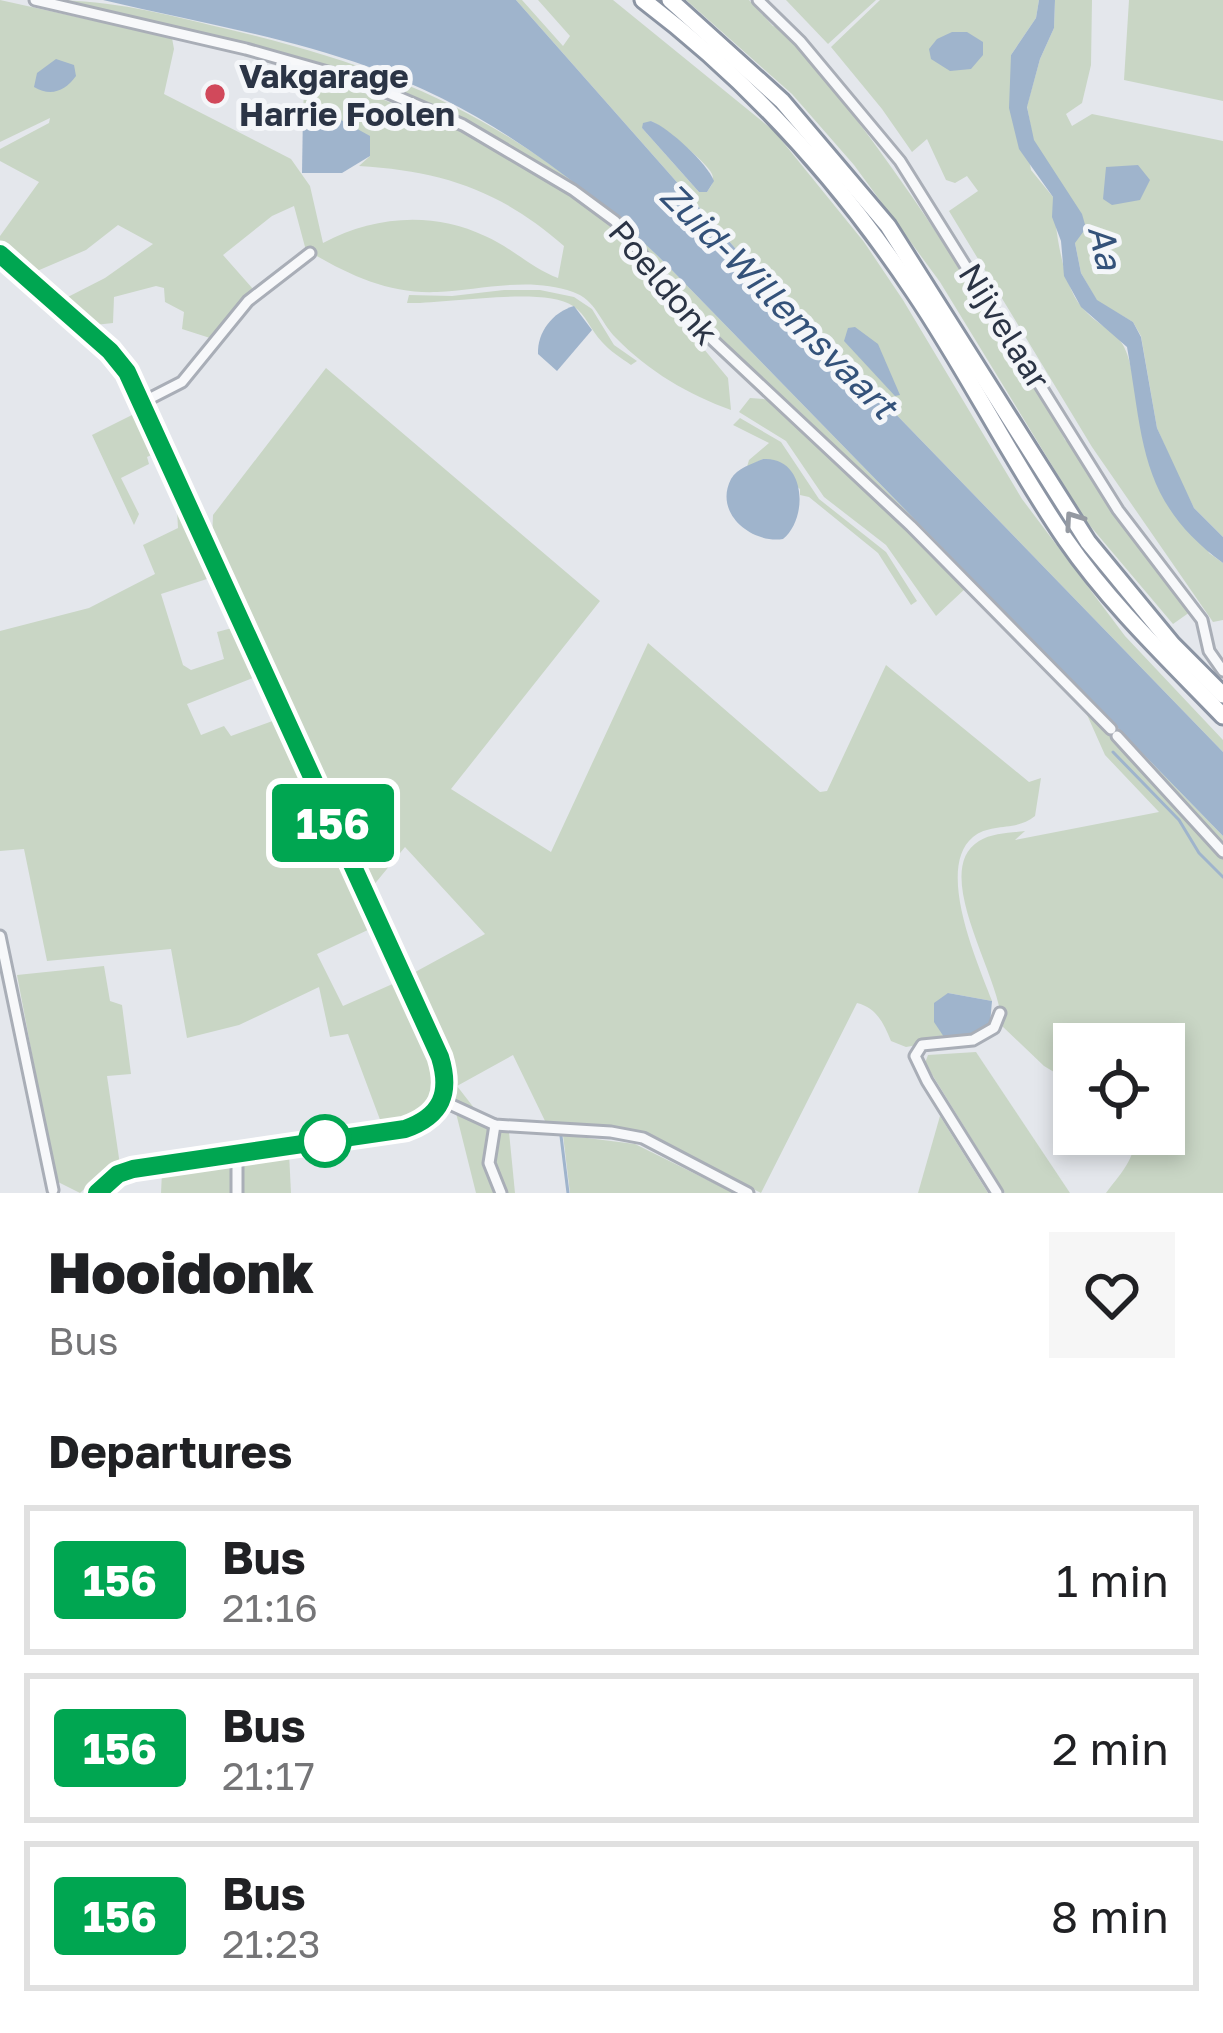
<!DOCTYPE html>
<style>
:root{--surface:#fff;--page:#f6f6f6;--text:#202124;--muted:#757577;--line:#e0e0e0}
body{margin:0;font-family:"Golos Text",sans-serif;background:var(--page);color:var(--text);height:100vh;display:flex;flex-direction:column;font-size:45px;white-space:nowrap}
*{box-sizing:border-box;margin:0}
p{font-size:39px;color:var(--muted)}
.icon{flex:none;width:66px;height:66px;fill:none;stroke:currentColor;stroke-width:2;stroke-linecap:round;stroke-linejoin:round}
.map{position:relative;height:1193px;overflow:hidden}
.panel{display:flex;flex-direction:column;background:var(--surface);flex:1}
.panel>*{flex:none}
.badge{padding:0 24px;border-radius:9px;font-size:42px;line-height:78px}
.fabs{position:absolute;left:1053px;top:1023px;display:grid;gap:24px}
.fabs a{display:grid;place-items:center;width:132px;height:132px;border-radius:0px;background:var(--surface);box-shadow:0 6px 18px #0003;font-size:60px}
.map>.badge{position:absolute;translate:-50% -50%;box-shadow:0 0 0 6px #fff}
h2{padding:0 48px;font-size:45px;line-height:108px}
.round{display:grid;place-items:center;flex:none;width:126px;height:126px;border-radius:0px;background:var(--page)}
.overview{display:flex;align-items:center;justify-content:space-between;height:204px;padding:0 48px}
h1{font-size:57px;font-weight:800;line-height:90px}
ul{padding:0;list-style:none}
li{display:flex;align-items:center;gap:36px;height:150px;margin:0 24px 18px;padding:0 24px;border:6px solid var(--line);border-radius:0px}
li div{flex:1}
li b{display:block;font-size:45px}
li em{font-style:normal}
li .badge{min-width:132px;font-weight:700;text-align:center}
.map>svg:first-child{display:block}
.green{fill:#c9d6c5;fill-rule:evenodd}
.water{fill:#9fb4cc}
.lines{fill:none;stroke-linecap:round;stroke-linejoin:round}
.stream{stroke:#9fb4cc;stroke-width:3}
.minor-casing{stroke:#a9aeb7;stroke-width:15}
.tertiary-casing{stroke:#a9aeb7;stroke-width:16}
.trunk-casing{stroke:#8b94a3;stroke-width:21}
.minor{stroke:#f7f8fa;stroke-width:9}
.tertiary{stroke:#f7f8fa;stroke-width:10}
.trunk{stroke:#fff;stroke-width:15}
.oneway{stroke:#959aa2}
.line-casing{stroke:#fff;stroke-width:27}
.line{stroke:#00a651;stroke-width:18}
.poi-dot{fill:#d1495b;stroke:#f4f6f9;stroke-width:4.5}
.stop-dot{fill:#fff;stroke:#00a651;stroke-width:6}
.labels{text-anchor:middle;dominant-baseline:central;stroke-width:10;stroke-linejoin:round;paint-order:stroke}
.poi-label{font-size:33px;font-weight:bold;fill:#2b3445;stroke:#f4f6f9;text-anchor:start}
.street-label{font-size:33px;fill:#2b3445;stroke:#f4f6f9}
.water-label{font-size:36px;font-style:italic;fill:#34527a;stroke:#f4f6f9}
</style>
<div class="map">
<svg width="1223" height="1193" viewBox="0 0 1223 1193">
<rect width="100%" height="100%" fill="#e4e7ec"/>
<g class="green">
<path d="M0,0l172,38 2,11 -10,45 127,65 19,27 13,57c50,-27 110,-32 162,-7 26,11 46,32 73,42l6,-32c-64,-56 -122,-75 -205,-80l11,-10 -29,-36 -38,-8 2,-40 124,44 46,22 85,48 50,34 32,43 17,32 69,83 3,32c-42,-15 -83,-39 -115,-72 -16,-16 -20,-38 -43,-46 -44,-16 -92,-2 -136,0 -45,2 -84,-15 -122,-37l-7,3 -14,-52 -22,10 -49,39 30,34 -43,49 -28,-9 2,-17 -19,-10 -1,-14 -8,-2 -42,11 -1,26 -27,3 -26,-25 45,-23 48,-34 -35,-19 -32,25 -56,24 -30,-27v-11l39,-54 -39,-21v-12l49,-26 1,-5 -50,24z"/>
<path d="M51,0c61,0 113,14 172,28 185,43 305,99 441,234l559,574v7l-423,-431 -93,-84 -46,-64 -45,-45 -79,-55 -173,-84z"/>
<path d="M516,0h6l41,46 7,-10 -32,-36h75l161,131 90,111 39,58 119,199 103,137 98,104v12l-488,-504zM651,121c10,4 58,43 61,53 3,8 -1,12 -5,18h-8l-57,-64z"/>
<path d="M686,0h63l24,26 8,2c102,113 180,243 263,370l21,42 6,3 119,169 -17,12 -87,-103 -146,-239 -86,-117 -62,-71z"/>
<polygon points="786,0 876,0 828,44"/>
<path d="M880,0h159l-3,18 -25,37 20,115 22,27c2,28 9,87 28,109 25,30 42,19 51,66l77,181 14,10v57l-10,2 -121,-175 -143,-236 29,-20 -11,-15 -12,7 -9,-3 -19,-41 -15,13 -30,-43 -51,-62z"/>
<polygon points="1055,0 1092,0 1091,65 1082,103 1066,114 1072,126 1092,114 1223,141 1223,537 1194,508 1177,474 1157,428 1141,336 1133,322 1097,301 1081,273 1075,243 1078,210 1033,140 1027,106 1040,59 1054,28"/>
<polygon points="1129,0 1223,0 1223,101 1124,80"/>
<path d="M504,290h36l34,7 18,12 22,36 23,16 -6,4c-10,-7 -21,-14 -29,-23 -11,-11 -16,-28 -29,-36 -29,-20 -126,-2 -166,-3l2,-8 43,1z"/>
<path d="M326,368l274,233 -149,188 100,63 97,-209 172,149 7,-1 59,-126 143,117 12,-4 -6,38c-19,16 -44,6 -62,21 -38,31 5,127 19,164l-44,-8 -2,47 -40,7 -15,-6c-7,-17 -14,-33 -34,-38l-96,190 -108,-55 -35,-10 -72,-5 -33,-68 -56,31 21,27 -24,-14 -4,-32 -44,-90 79,-43 -80,-87 -37,45 -156,-351 1,-26z"/>
<polygon points="750,398 775,400 967,587 936,616 886,545 824,497 786,441 739,412"/>
<polygon points="138,412 156,453 147,457 149,464 121,478 139,514 134,525 92,435"/>
<polygon points="740,418 781,442 819,499 886,552 917,601 911,605 878,553 809,497 800,495 800,489 763,459 747,467 749,460 769,443 733,425"/>
<path d="M181,507l32,70 -52,17 22,71 8,5 33,-11 -7,-27 19,-5 22,49 -71,28 14,31 23,-9 7,10 47,-17 94,209 -55,26 26,52 54,-24c17,38 62,99 20,135l-35,8 -34,-91 -18,3 -11,-50 -80,38 -52,13 -16,-89 -124,12 -23,-112 -24,2v-220l89,-23 66,-34 -12,-29 35,-17 -1,-18z"/>
<path d="M1084,708l139,149v336h-117c14,-19 31,-35 28,-59h30v-90h-90v40l-30,-18 -43,-41c4,-42 -73,-153 -22,-184 13,-8 31,-8 46,-10l-10,9 144,-28 -54,-57z"/>
<polygon points="104,966 110,1001 122,1005 131,1074 107,1076 120,1165 101,1173 80,1193 56,1181 17,975"/>
<polygon points="976,1052 1070,1193 1005,1193 925,1063 928,1055"/>
<polygon points="456,1113 509,1132 515,1193 476,1193"/>
<polygon points="940,1116 988,1193 918,1193"/>
<polygon points="563,1135 635,1144 734,1193 570,1193"/>
<polygon points="289,1153 291,1193 161,1193 162,1172"/>
</g>
<g class="water">
<path d="M103,0h413l219,248 488,504v84l-559,-574c-85,-84 -182,-154 -295,-195 -86,-31 -178,-46 -266,-67z"/>
<path d="M1039,0h16l-1,28 -14,31 -13,48 7,33 48,74 4,14 -11,15 6,30 16,27 36,22 8,15 16,91 37,80 29,29v26c-85,-62 -79,-124 -96,-216l-46,-40 -17,-31 -3,-35 -9,-24 1,-20 -34,-48 -10,-41 2,-53 25,-37z"/>
<polygon points="952,32 967,32 983,42 983,55 971,69 950,71 931,59 929,49 937,39"/>
<path d="M56,59l18,6 2,11c-11,15 -25,21 -42,11l3,-14z"/>
<polygon points="303,112 341,120 370,136 370,156 342,173 302,173"/>
<path d="M651,121c18,7 56,42 63,60l-7,11h-8l-57,-64 1,-5z"/>
<polygon points="1138,165 1150,180 1140,200 1112,205 1103,199 1106,167"/>
<path d="M574,306l18,24 -35,41 -19,-17c-1,-22 15,-42 36,-48z"/>
<polygon points="855,327 878,344 900,395 895,396 844,341 848,328"/>
<path d="M763,459c43,-3 46,59 20,80 -30,5 -70,-25 -52,-60 6,-11 21,-15 32,-20z"/>
<polygon points="948,993 992,1001 990,1024 972,1036 946,1040 934,1022 934,1003"/>
</g>
<g class="lines">
<g class="stream">
<polyline points="1113,752 1179,820 1199,853 1223,877"/>
<polyline points="561,1136 568,1193"/>
</g>
<g class="minor-casing">
<g id="minor">
<polyline points="35,0 246,49 363,82 463,125 573,190 615,221 702,330 911,526 1111,729"/>
<polyline points="758,0 800,41 900,161 1118,510 1202,620 1209,651 1223,671"/>
<polyline points="141,403 182,382 248,301 310,253"/>
<polyline points="1117,736 1223,852"/>
<polyline points="0,936 53,1190"/>
<polyline points="443,1101 495,1125 611,1132 643,1138 748,1193"/>
<polyline points="495,1125 489,1163 501,1193"/>
<polyline points="237,1193 237,1153"/>
<polyline points="997,1193 927,1081 915,1056 922,1045 973,1040 994,1028 1000,1013"/>
</g>
</g>
<g class="tertiary-casing">
<path id="tertiary" d="M0,254l110,97 17,21 313,685c11,36 2,59 -35,72l-272,40 -27,14 -9,10"/>
</g>
<g class="trunk-casing">
<g id="trunk">
<path d="M643,0c107,81 197,181 271,292 54,80 97,168 152,248 44,64 103,120 157,176"/>
<polyline points="670,0 782,101 888,226 1088,542 1172,644 1223,695"/>
</g>
</g>
<use href="#minor" class="minor"/>
<use href="#tertiary" class="tertiary"/>
<use href="#trunk" class="trunk"/>
</g>
<defs><path id="oneway-chevron" d="M-2-3.5L2.5 0L-2 3.5" fill="none" stroke-width="1.6" stroke-linecap="round" stroke-linejoin="round" transform="scale(3)"/></defs>
<use class="oneway" href="#oneway-chevron" transform="translate(1073 520) rotate(-125)"/>
<g class="lines">
<g class="line-casing">
<path id="line" d="M0,254l110,97 17,21 313,685c11,36 2,59 -35,72l-272,40 -15,5 -21,19"/>
</g>
<use href="#line" class="line"/>
</g>
<circle class="poi-dot" cx="215" cy="94" r="12"/>
<circle class="stop-dot" cx="325" cy="1141" r="24"/>
<g class="labels">
<g class="poi-label">
<text x="239" y="75">Vakgarage<tspan x="239" dy="38">Harrie Foolen</tspan></text>
</g>
<g class="street-label">
<text transform="translate(664 282) rotate(50)">Poeldonk</text>
<text transform="translate(1005 326) rotate(58)">Nijvelaar</text>
</g>
<g class="water-label">
<text transform="translate(1106 247) rotate(77)">Aa</text>
<text transform="translate(779 300) rotate(45)">Zuid-Willemsvaart</text>
</g>
</g>
</svg>
<div class="fabs">
<a><svg class="icon" aria-label="locate" viewBox="0 0 24 24"><circle cx="12" cy="12" r="6"/><path d="M12 2v4M12 18v4M2 12h4M18 12h4"/></svg></a>
</div>
<b class="badge" style="left:333px;top:823px;background:#00a651;color:#fff">156</b>
</div>
<section class="panel">
<div class="overview"><div><h1>Hooidonk</h1><p>Bus</p></div><a class="round"><svg class="icon" aria-label="heart" viewBox="0 0 24 24"><path d="M12 20l-8-8c-3-5 5-10 8-4 3-6 11-1 8 4z"/></svg></a></div>
<h2>Departures</h2>
<ul>
<li><span class="badge" style="background:#00a651;color:#fff">156</span><div><b>Bus</b><p>21:16</p></div><em>1 min</em></li>
<li><span class="badge" style="background:#00a651;color:#fff">156</span><div><b>Bus</b><p>21:17</p></div><em>2 min</em></li>
<li><span class="badge" style="background:#00a651;color:#fff">156</span><div><b>Bus</b><p>21:23</p></div><em>8 min</em></li>
</ul>
</section>
